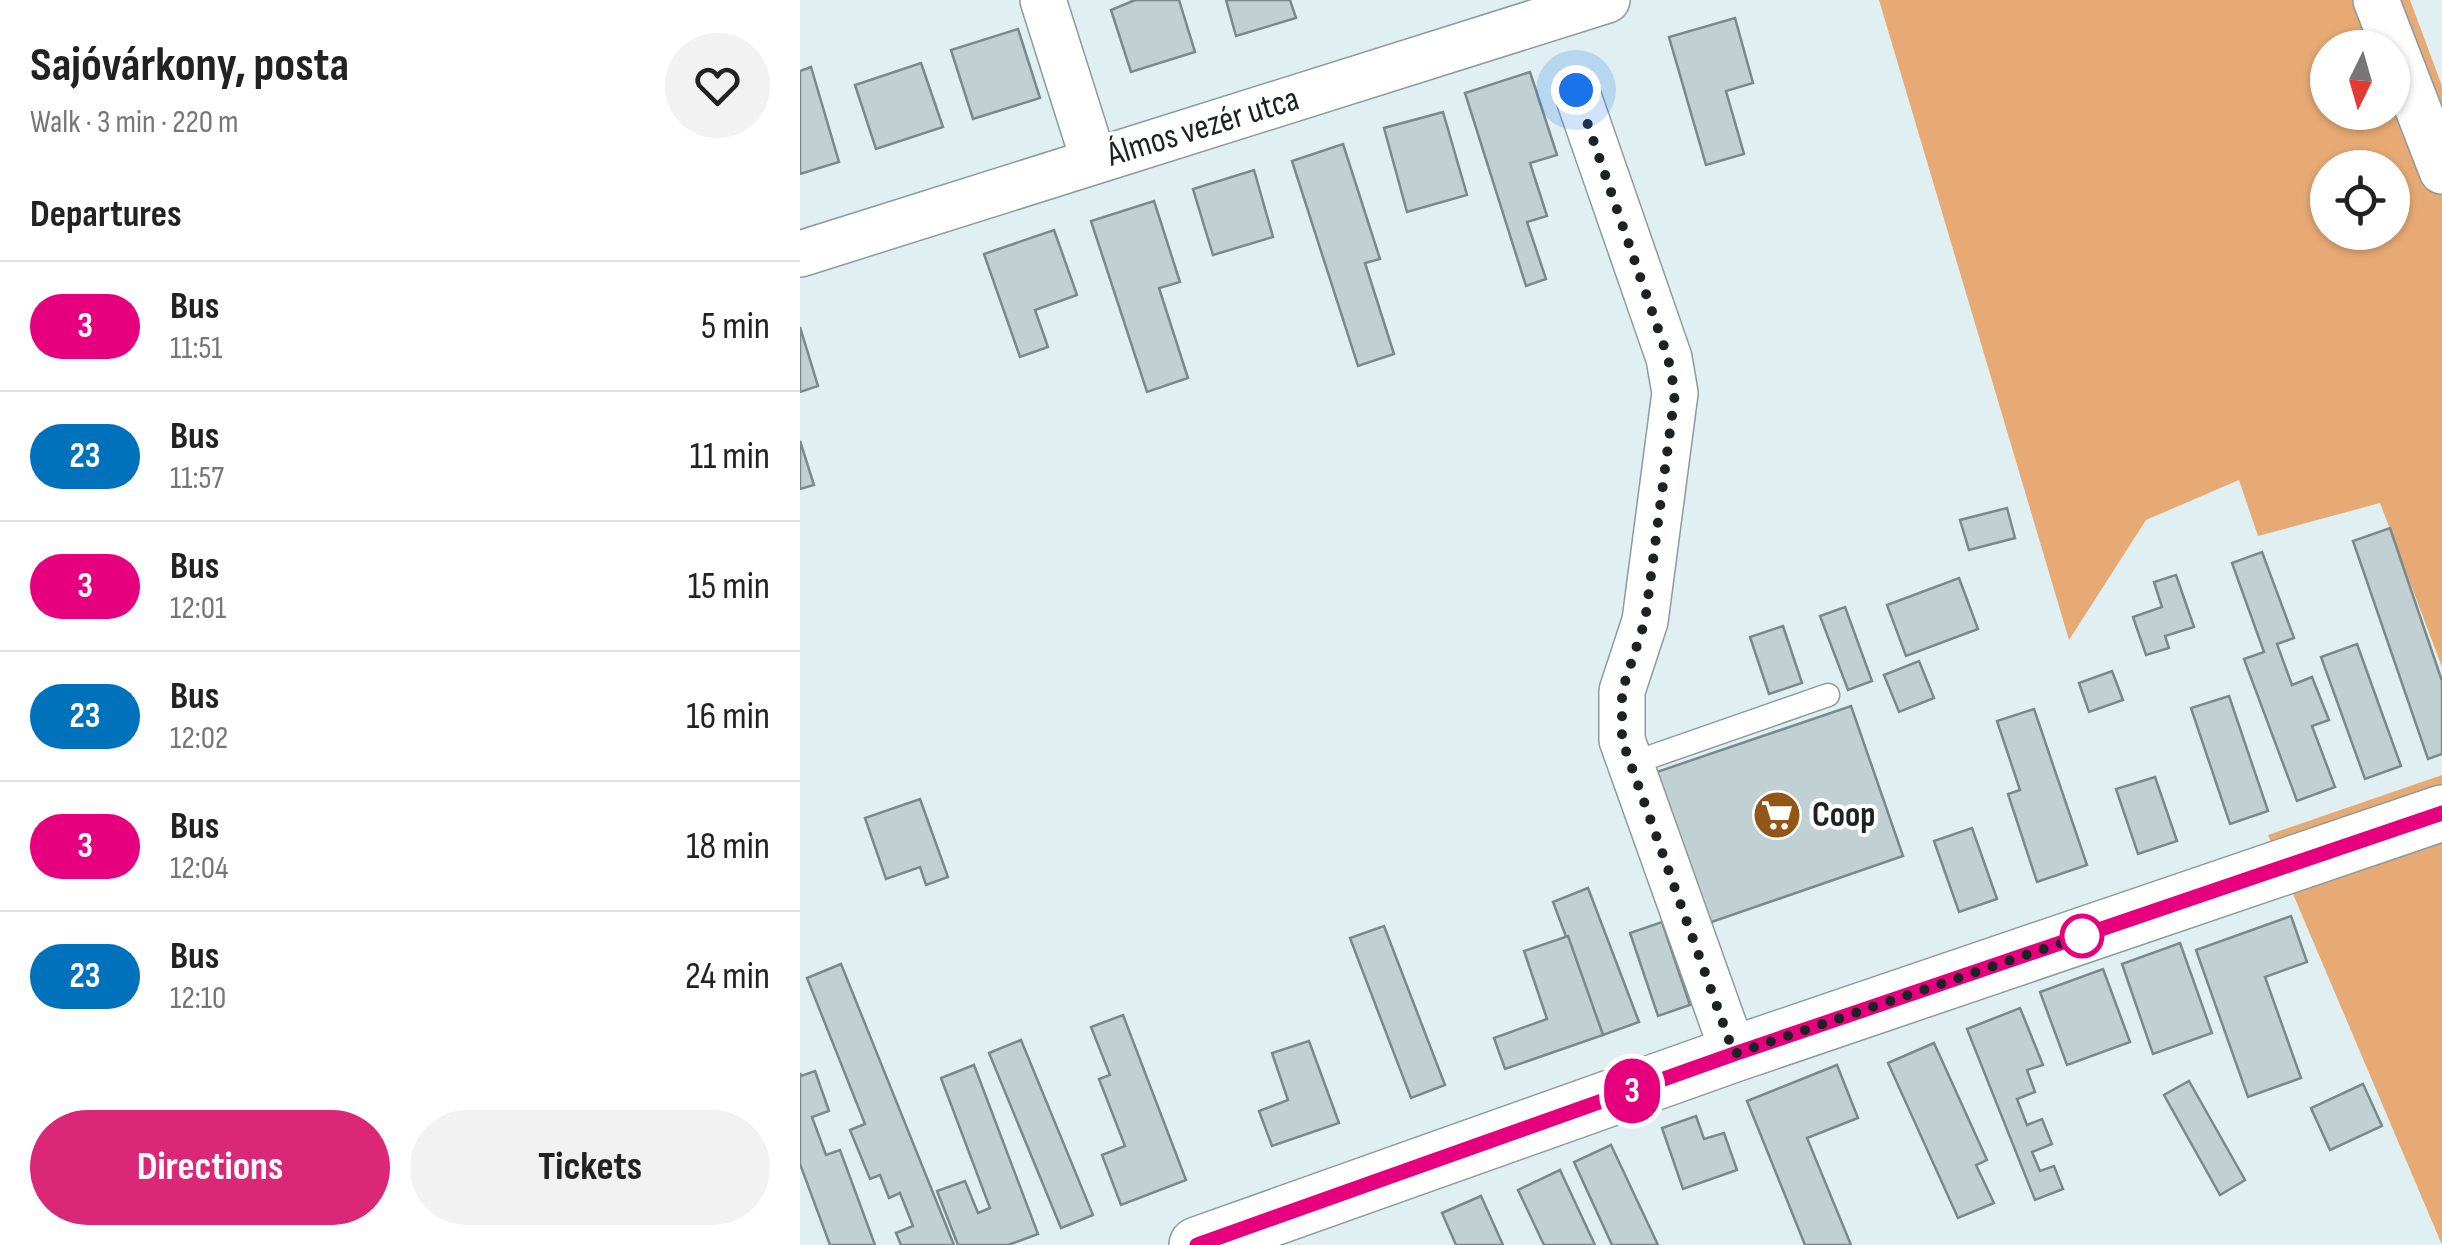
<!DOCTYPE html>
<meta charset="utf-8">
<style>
:root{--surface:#fff;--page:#f2f2f2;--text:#222;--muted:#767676;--line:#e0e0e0;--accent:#db2777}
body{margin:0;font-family:"Sofia Sans Condensed",sans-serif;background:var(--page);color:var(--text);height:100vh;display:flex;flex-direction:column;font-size:38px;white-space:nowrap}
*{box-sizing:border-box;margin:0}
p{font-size:32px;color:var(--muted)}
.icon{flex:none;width:55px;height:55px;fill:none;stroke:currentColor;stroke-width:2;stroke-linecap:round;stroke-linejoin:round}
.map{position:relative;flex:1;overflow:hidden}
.side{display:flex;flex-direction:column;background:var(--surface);width:800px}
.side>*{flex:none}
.badge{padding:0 20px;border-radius:32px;font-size:35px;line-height:65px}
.needle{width:65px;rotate:185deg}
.fabs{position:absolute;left:1510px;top:30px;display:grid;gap:20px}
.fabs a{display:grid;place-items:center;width:100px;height:100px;border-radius:50%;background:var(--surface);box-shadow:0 2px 8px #0004;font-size:50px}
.you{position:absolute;width:50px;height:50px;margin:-25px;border:8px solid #fff;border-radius:50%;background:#1a73e8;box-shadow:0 0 0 15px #1a73e833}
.map>.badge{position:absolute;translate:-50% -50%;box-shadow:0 0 0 5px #fff}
h2{padding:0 30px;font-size:38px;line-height:90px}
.round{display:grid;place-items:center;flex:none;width:105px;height:105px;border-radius:52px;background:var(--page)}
.headline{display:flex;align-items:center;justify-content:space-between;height:170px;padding:0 30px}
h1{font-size:48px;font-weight:700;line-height:75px}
.action{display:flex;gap:20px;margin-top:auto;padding:20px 30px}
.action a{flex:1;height:115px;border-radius:60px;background:var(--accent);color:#fff;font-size:40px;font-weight:700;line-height:115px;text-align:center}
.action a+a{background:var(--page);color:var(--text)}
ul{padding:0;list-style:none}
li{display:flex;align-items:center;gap:30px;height:130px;padding:0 30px;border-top:2px solid var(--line)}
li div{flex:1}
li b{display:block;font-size:38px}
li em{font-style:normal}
li .badge{min-width:110px;font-weight:700;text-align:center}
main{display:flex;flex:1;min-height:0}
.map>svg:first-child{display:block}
.green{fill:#e8aa75;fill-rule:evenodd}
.building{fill:#c0d0d3;stroke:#7a898c;stroke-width:2.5}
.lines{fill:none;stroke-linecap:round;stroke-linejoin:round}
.service-casing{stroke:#8c9b9e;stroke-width:25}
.minor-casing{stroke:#8c9b9e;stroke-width:48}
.tertiary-casing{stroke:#8c9b9e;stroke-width:58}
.service{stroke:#fff;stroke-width:22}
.minor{stroke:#fff;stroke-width:45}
.tertiary{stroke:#fff;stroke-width:55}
.line-casing{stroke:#fff;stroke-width:22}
.line{stroke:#e6007e;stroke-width:15}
.walk{stroke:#1d2324;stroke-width:10;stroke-dasharray:0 18}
.stop-dot{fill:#fff;stroke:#e6007e;stroke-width:5}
.labels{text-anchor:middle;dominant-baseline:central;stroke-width:8;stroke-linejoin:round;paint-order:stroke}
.street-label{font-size:35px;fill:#1d2324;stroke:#fff}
.poi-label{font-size:35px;font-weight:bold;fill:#1d2324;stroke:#fff;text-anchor:start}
</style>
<main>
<section class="side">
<div class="headline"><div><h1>Sajóvárkony, posta</h1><p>Walk · 3 min · 220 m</p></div><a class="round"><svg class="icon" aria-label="heart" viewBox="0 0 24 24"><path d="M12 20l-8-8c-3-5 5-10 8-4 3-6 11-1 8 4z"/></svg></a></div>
<h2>Departures</h2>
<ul>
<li><span class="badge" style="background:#e6007e;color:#fff">3</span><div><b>Bus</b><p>11:51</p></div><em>5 min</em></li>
<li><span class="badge" style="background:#0072bc;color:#fff">23</span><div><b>Bus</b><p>11:57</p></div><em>11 min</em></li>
<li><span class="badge" style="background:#e6007e;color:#fff">3</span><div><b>Bus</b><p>12:01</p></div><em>15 min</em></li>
<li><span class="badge" style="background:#0072bc;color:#fff">23</span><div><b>Bus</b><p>12:02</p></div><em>16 min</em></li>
<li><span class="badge" style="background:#e6007e;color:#fff">3</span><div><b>Bus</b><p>12:04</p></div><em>18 min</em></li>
<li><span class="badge" style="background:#0072bc;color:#fff">23</span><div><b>Bus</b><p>12:10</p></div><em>24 min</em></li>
</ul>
<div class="action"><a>Directions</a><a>Tickets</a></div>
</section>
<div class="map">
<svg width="1642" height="1245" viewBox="0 0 1642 1245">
<rect width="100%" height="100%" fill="#dfeff2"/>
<g class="green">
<path d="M1079,0h531l32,86v581l-62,-164 -122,33 -19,-56 -93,40 -77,120zM1528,48h64v64h-64zM1528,168h64v64h-64z"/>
<polygon points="1642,775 1642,1245 1468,835"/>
</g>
<g class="building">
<polygon points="335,0 379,0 395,52 331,72 311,10"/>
<polygon points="426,0 490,0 496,18 436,36"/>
<polygon points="935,18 953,83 926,91 944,154 906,165 869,37"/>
<polygon points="218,29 240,98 173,119 151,50"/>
<polygon points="121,63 143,127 76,149 55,85"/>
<polygon points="11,67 39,162 0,174 0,71"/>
<polygon points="730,72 757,155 730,163 747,216 727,222 746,279 726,286 665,93"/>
<polygon points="643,112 667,195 607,212 584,128"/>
<polygon points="543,144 580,259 565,263 594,354 558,366 492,161"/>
<polygon points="454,170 473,237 413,255 393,189"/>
<polygon points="354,201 380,282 359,288 388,378 347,392 291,221"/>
<polygon points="254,230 277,295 235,310 248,347 220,357 184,254"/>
<polygon points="0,327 18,386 0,392"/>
<polygon points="0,441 14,485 0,489"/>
<polygon points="1207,508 1215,538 1169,550 1160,520"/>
<polygon points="1590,528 1642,681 1642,754 1628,759 1553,541"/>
<polygon points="1462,552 1494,638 1477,644 1492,685 1512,677 1529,720 1512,726 1535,787 1497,801 1444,659 1464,652 1432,563"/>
<polygon points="1376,575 1394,627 1365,636 1369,648 1346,655 1333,617 1362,607 1354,582"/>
<polygon points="1159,578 1178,629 1106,656 1087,605"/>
<polygon points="1045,607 1072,681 1048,690 1020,616"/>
<polygon points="983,626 1002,683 969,694 950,637"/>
<polygon points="1557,644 1601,766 1565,779 1521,657"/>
<polygon points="1119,661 1134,698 1099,712 1084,675"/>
<polygon points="1312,671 1323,700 1289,712 1279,683"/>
<polygon points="1429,696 1468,811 1430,824 1391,708"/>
<polygon points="1051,706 1103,856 903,925 851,774"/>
<polygon points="1234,709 1287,865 1237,882 1208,794 1220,790 1197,721"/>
<polygon points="1355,777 1377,841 1338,854 1316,789"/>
<polygon points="120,799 148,877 126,885 120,867 86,879 65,818"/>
<polygon points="1172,828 1197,899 1159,912 1134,841"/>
<polygon points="788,888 839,1022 803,1035 753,902"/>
<polygon points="1491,916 1507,962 1465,977 1501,1078 1448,1097 1396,950"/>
<polygon points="862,922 890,1005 858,1016 830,933"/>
<polygon points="584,926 645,1085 611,1098 550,938"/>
<polygon points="768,936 803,1035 705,1069 694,1038 747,1019 724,951"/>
<polygon points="1380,943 1412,1033 1353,1054 1322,964"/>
<polygon points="41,964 154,1245 101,1245 96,1233 113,1226 100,1193 89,1198 80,1175 70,1179 50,1130 65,1124 7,978"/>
<polygon points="1303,969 1330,1042 1267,1065 1240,992"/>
<polygon points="1220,1008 1243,1065 1227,1070 1235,1092 1217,1099 1227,1125 1242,1119 1252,1144 1232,1152 1240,1171 1254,1166 1263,1189 1235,1200 1167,1029"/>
<polygon points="323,1015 386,1180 321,1205 302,1155 325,1146 299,1079 310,1075 291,1027"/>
<polygon points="221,1040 293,1215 261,1228 189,1053"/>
<polygon points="509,1041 539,1123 472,1146 459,1111 488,1100 472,1053"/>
<polygon points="1134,1043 1187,1160 1176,1165 1194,1203 1158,1218 1088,1063"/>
<polygon points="174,1065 238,1234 208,1245 158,1245 137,1191 165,1181 178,1213 190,1208 141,1078"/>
<polygon points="1037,1065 1058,1118 1007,1138 1051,1245 1005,1245 947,1101"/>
<polygon points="15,1071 29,1111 12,1117 26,1155 40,1150 75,1245 30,1245 0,1164 0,1073 1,1076"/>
<polygon points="1389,1081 1445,1180 1420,1195 1364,1095"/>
<polygon points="1563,1084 1582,1126 1530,1150 1511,1108"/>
<polygon points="896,1116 904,1139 924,1133 937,1170 883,1189 862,1128"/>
<polygon points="811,1145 858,1245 812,1245 774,1162"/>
<polygon points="760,1170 795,1245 744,1245 718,1190"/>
<polygon points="681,1196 703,1245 656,1245 642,1213"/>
</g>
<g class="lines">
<g class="service-casing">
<polyline id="service" points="830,764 1028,695"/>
</g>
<g class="minor-casing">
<g id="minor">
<polyline points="243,0 294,161"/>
<polyline points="1576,0 1642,171"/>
<polyline points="776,90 869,358 875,393 845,621 822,691 822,740 934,1054"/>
<polyline points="0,254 807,0"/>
</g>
</g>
<g class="tertiary-casing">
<polyline id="tertiary" points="397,1245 934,1054 1642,813"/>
</g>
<use href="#service" class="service"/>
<use href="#minor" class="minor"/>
<use href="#tertiary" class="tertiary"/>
</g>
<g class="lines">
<g class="line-casing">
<polyline id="line" points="397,1245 934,1054 1642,813"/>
</g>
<use href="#line" class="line"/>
<polyline class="walk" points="776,90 868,358 875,393 845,621 822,691 822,740 934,1054 1282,936"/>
</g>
<defs>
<g id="supermarket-disc" transform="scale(2.5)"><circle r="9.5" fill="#925617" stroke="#fff"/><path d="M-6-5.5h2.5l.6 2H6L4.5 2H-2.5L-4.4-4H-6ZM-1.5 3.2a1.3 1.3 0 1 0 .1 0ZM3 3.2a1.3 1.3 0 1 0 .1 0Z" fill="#fff"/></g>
</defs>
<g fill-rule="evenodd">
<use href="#supermarket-disc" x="977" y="815"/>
</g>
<circle class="stop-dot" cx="1282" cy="936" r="20"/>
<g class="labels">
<g class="street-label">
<text transform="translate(403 127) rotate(-17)">Álmos vezér utca</text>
</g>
<g class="poi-label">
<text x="1012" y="815">Coop</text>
</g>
</g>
</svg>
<div class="fabs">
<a><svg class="needle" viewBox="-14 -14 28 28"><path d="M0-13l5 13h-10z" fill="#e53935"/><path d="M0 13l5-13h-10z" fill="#767676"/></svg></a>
<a><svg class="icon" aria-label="locate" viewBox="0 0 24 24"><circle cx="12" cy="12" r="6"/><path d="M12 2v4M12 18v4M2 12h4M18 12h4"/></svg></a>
</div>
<div class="you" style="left:776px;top:90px"></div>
<b class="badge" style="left:832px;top:1091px;background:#e6007e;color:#fff">3</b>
</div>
</main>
